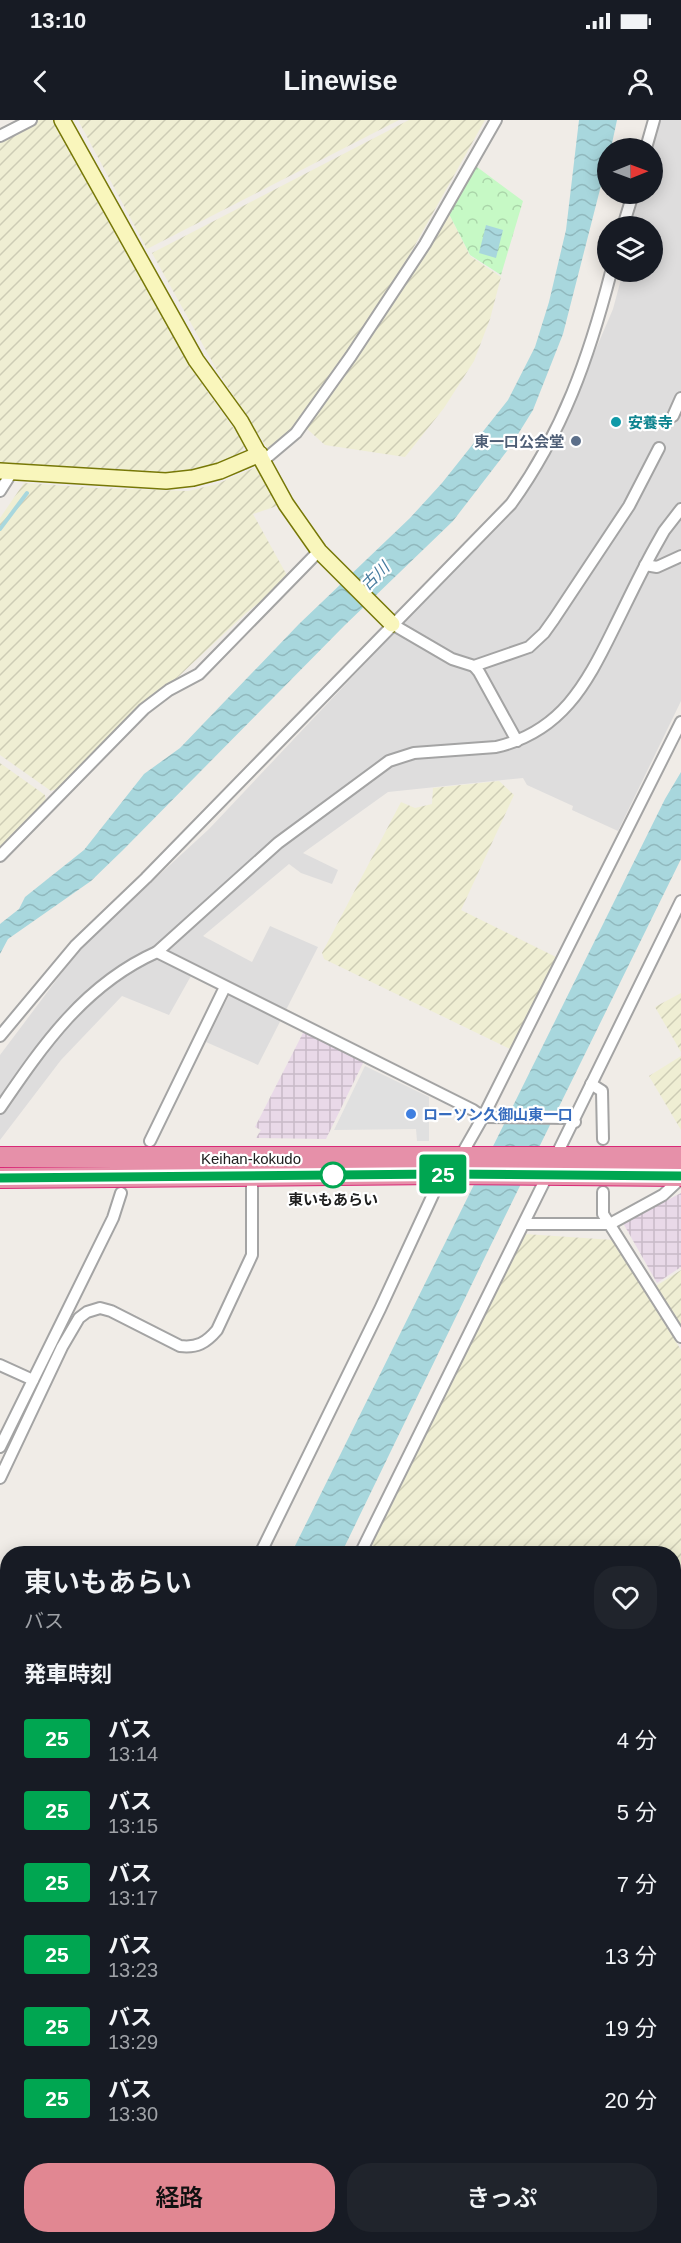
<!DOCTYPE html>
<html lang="ja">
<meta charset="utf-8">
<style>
:root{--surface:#171b24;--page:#20242c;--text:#f1f3f6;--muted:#9ea1a6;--accent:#e18792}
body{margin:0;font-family:Arial,"Noto Sans JP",sans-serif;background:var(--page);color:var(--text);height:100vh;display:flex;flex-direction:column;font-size:22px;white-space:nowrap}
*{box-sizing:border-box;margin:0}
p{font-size:20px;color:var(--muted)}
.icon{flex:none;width:33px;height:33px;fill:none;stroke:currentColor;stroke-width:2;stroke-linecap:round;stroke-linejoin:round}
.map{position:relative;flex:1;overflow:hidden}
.sheet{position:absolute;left:0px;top:1426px;width:681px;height:698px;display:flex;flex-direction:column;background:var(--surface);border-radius:24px 24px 0 0;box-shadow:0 3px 15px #0003}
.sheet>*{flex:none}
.badge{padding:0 12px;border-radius:4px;font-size:21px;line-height:39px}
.needle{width:39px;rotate:89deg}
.fabs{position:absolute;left:597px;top:18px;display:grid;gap:12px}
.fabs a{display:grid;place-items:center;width:66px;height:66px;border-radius:50%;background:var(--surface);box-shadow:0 3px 15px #0003;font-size:30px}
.map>.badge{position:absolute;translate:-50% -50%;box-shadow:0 0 0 3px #fff}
h2{padding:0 24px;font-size:22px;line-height:54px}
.round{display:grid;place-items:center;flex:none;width:63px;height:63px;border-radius:24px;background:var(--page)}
.overview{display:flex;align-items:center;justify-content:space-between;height:102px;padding:0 24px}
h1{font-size:28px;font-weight:600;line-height:45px}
.cta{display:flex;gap:12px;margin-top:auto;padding:12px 24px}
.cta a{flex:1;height:69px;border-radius:24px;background:var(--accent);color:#111;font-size:24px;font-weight:600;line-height:69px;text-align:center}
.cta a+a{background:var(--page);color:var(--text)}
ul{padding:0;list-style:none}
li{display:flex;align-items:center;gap:18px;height:72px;padding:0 24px}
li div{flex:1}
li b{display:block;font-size:22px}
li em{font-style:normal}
li .badge{min-width:66px;font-weight:700;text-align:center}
.status{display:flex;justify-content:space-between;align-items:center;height:42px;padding:0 30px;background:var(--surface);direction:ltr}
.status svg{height:16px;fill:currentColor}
header{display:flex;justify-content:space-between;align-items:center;height:78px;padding:0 24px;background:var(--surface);font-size:27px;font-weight:600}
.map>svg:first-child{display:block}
.residential{fill:#dedddd}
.industrial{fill:url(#industrial-grid)}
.farmland{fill:url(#farmland-furrows)}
.park{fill:url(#park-crowns)}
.parking{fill:#e0e0e0}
.water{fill:url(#water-waves)}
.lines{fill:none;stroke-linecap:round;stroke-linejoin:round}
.stream{stroke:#a8d7dd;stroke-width:4}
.street-casing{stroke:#a4a4a4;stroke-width:14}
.secondary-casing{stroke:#777807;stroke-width:18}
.highway-casing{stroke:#d92977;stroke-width:22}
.street{stroke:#fff;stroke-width:10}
.secondary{stroke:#f9f6bc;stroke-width:15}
.highway{stroke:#e690a9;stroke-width:20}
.line-casing{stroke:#fff;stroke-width:14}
.line{stroke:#00a651;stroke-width:9}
.culture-dot{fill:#0f9aa8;stroke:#fff;stroke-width:2}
.service-dot{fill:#5c6f8a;stroke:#fff;stroke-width:2}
.shop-dot{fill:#3f7fe0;stroke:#fff;stroke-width:2}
.stop-dot{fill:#fff;stroke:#00a651;stroke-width:3}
.labels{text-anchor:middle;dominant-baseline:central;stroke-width:4.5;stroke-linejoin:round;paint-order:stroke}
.culture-label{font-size:15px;font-weight:bold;fill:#0d838f;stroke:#fff;text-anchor:start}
.service-label{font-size:15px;font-weight:bold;fill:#4e5e75;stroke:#fff;text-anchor:end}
.shop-label{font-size:15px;font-weight:bold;fill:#366cbe;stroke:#fff;text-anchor:start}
.street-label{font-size:15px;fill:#202020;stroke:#fff}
.stop-label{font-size:15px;font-weight:bold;fill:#202020;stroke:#fff}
.water-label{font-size:16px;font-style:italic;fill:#477c9f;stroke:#fff}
</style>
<div class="status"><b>13:10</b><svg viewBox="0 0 49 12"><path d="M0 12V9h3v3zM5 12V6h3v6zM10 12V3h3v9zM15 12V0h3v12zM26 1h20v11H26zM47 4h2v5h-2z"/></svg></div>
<header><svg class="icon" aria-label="back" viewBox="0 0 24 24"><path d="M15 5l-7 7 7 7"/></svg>Linewise<svg class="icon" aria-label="person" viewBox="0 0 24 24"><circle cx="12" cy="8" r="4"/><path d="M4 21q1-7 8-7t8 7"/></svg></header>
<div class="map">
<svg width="681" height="2123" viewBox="0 0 681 2123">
<defs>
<pattern id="industrial-grid" width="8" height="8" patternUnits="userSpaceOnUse" patternTransform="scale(1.5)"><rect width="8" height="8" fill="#e9d9e8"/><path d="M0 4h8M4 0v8" fill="none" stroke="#c8bac7"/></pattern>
<pattern id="farmland-furrows" width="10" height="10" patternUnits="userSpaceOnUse" patternTransform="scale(1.5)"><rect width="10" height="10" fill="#efeed3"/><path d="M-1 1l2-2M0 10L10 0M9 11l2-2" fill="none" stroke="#cdccb5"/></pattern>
<pattern id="park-crowns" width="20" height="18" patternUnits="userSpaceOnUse" patternTransform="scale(1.5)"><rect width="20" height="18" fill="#c6f9c5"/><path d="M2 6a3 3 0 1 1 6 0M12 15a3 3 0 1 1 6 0" fill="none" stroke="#aad5a9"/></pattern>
<pattern id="water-waves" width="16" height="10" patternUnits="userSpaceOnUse" patternTransform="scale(1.5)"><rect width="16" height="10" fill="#a8d7dd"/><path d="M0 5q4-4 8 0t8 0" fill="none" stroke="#90b8bd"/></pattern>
</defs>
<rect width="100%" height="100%" fill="#f0ece7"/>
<polygon class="residential" points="658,0 681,0 681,581 618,711 572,690 573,686 527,665 523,658 388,672 303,733 338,750 332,764 301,753 289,744 203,816 252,842 270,806 318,827 258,945 206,922 233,867 196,847 169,895 122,876 61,940 0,1020 0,935 82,826 209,709 525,374 547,336 584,257 613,189 623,152 652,152 652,106 629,106 638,74 652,74 651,28"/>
<g class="industrial">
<polygon points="304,911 364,941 326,1019 256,1018 261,1010 255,1007"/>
<polygon points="681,1073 681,1147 657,1163 623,1103"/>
</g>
<g class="farmland">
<polygon points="35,0 55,0 206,270 242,320 244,326 240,336 184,353 125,354 0,345 0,18"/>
<polygon points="78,0 399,0 147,129"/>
<polygon points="409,0 485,0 410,134 354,227 298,303 268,329 218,252 152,133"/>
<polygon points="448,92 470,136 501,157 490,199 474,241 444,288 405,337 325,325 306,308"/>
<polygon points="258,346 280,385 253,394 289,459 246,493 61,667 51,671 0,635 0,398 24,363 96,368 188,371 217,364"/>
<polygon points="0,643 45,675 46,682 0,727"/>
<polygon points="499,661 514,675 461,790 556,837 510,929 324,839 322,833 401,682 415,688 432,684 433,668"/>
<polygon points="681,873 681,932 655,887"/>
<polygon points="681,936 681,1010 649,956"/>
<polygon points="525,1114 613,1120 681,1230 681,1561 674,1566 674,1434 367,1434"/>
<polygon points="681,1150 681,1207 656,1166"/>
<polygon points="681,1570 681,1857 674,1857 674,1575"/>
<polygon points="0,2050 7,2050 8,2116 674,2116 674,2055 681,2055 681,2123 0,2123"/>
</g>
<polygon class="park" points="475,41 477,47 523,81 501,155 470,135 447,90"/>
<polygon class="parking" points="365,946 429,977 429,1021 417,1021 416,1009 334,1010"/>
<g class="water">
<polygon points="579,0 617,0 611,28 608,28 607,42 563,214 533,290 510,327 453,401 345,505 123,730 91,761 8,819 0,834 0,804 19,789 25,777 84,730 144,654 180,628 299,504 410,398 442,363 508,280 535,227 549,182 566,110"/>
<polygon points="486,105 503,110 496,138 479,133"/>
<polygon points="681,652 681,739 485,1137 341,1434 291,1434 665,679"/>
<polygon points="7,1994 8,2093 4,2099 0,2097 0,2010"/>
</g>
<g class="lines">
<g class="stream">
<polyline points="0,409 27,373"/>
<polyline points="0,1635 8,1638"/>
<polyline points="493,2116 497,2123"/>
</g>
<g class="street-casing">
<g id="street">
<polyline points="0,16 31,0"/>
<polyline points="646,28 654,0"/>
<polyline points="623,106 633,74"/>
<polyline points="673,296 681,278"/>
<polyline points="264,340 296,313 351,236 425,124 496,0"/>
<polyline points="0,371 12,352"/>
<polyline points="645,445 657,447 681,436"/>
<polyline points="392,504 452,539 474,546 529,527 544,513 554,499 629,386 659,328"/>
<polyline points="474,546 479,552 517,621"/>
<polyline points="0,736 144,589 169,570 199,554 319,431"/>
<polyline points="157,832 473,990 483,997 568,998 575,1002"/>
<path d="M0,916l76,-91 70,-67 365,-374c52,-72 78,-147 100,-232"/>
<polyline points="591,964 602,971 603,1019"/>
<path d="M0,988c43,-63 85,-124 157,-156l121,-109 111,-82 25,-8 82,-6c65,-15 90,-62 117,-117 14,-28 27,-56 42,-83l9,-16 17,-22"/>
<polyline points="150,1021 225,867"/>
<polyline points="459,1039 483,997 681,602"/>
<polyline points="554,1040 681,781"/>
<polyline points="603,1072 603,1094 681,1217"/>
<polyline points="524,1104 610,1104 663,1075 681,1058"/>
<polyline points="0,1245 33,1260"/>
<polyline points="0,1327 113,1098 121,1073"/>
<path d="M0,1358l62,-131 17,-29 8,-6 13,-4 11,3 69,35c17,2 26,-3 37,-16l35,-75v-79"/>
<polyline points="260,1434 380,1189 443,1053"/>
<polyline points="360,1434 548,1054"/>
<polyline points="674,1569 681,1564"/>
<polyline points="0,1607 8,1610"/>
<polyline points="674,1876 681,1876"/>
<polyline points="0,1887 8,1887"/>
<polyline points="0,2067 8,2068"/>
<polyline points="674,2069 681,2064"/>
<polyline points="470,2116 474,2123"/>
<polyline points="1,2123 8,2111"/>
<polyline points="593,2123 602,2116"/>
</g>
</g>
<g class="secondary-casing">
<g id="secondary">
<polyline points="62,0 196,240 241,302 286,384 319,431 392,504"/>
<polyline points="0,351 166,361 193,358 220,351 260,334"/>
</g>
</g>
<g class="highway-casing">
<g id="highway">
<polyline points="0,1037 681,1037"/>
<polyline points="0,1058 442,1054 681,1056"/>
<polyline points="0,1912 8,1913"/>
<polyline points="674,1926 681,1926"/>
<polyline points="0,1941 8,1941"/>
<polyline points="674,1956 681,1956"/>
<polyline points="0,1959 8,1959"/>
<polyline points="0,1980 8,1980"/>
<polyline points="674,1984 681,1984"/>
<polyline points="0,2002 8,2001"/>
<polyline points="674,2011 681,2011"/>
<polyline points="0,2021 8,2020"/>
</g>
</g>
<use href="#street" class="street"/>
<use href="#secondary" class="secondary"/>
<use href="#highway" class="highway"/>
</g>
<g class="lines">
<g class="line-casing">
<polyline id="line" points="0,1058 442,1054 681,1056"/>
</g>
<use href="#line" class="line"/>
</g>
<circle class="culture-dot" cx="616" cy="302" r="6"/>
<circle class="service-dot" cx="576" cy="321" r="6"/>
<circle class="shop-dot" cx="411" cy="994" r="6"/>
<circle class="stop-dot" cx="333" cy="1055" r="12"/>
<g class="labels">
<g class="culture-label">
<text x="628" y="302">安養寺</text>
</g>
<g class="service-label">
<text x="564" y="321">東一口公会堂</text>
</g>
<g class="shop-label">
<text x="423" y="994">ローソン久御山東一口</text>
</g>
<g class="street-label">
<text x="251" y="1038">Keihan-kokudo</text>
</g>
<g class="stop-label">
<text x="333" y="1079">東いもあらい</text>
</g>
<g class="water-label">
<text transform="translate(375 456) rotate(-45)">古川</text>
</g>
</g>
</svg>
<div class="fabs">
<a><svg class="needle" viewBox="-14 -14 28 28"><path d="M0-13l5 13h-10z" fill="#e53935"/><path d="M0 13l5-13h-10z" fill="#9ea1a6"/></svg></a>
<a><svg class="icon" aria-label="layers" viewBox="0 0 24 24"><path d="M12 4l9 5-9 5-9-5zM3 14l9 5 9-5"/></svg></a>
</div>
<b class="badge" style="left:443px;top:1054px;background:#00a651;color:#fff">25</b>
<section class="sheet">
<div class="overview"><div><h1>東いもあらい</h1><p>バス</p></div><a class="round"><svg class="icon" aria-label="heart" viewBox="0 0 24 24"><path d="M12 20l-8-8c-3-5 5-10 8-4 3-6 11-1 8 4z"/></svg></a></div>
<h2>発車時刻</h2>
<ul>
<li><span class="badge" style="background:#00a651;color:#fff">25</span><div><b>バス</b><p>13:14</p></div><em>4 分</em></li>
<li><span class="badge" style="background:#00a651;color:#fff">25</span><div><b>バス</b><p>13:15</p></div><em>5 分</em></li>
<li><span class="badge" style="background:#00a651;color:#fff">25</span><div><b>バス</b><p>13:17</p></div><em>7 分</em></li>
<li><span class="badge" style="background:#00a651;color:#fff">25</span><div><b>バス</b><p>13:23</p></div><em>13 分</em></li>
<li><span class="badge" style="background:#00a651;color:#fff">25</span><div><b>バス</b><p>13:29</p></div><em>19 分</em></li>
<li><span class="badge" style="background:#00a651;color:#fff">25</span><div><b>バス</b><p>13:30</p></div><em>20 分</em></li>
</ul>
<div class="cta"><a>経路</a><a>きっぷ</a></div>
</section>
</div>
